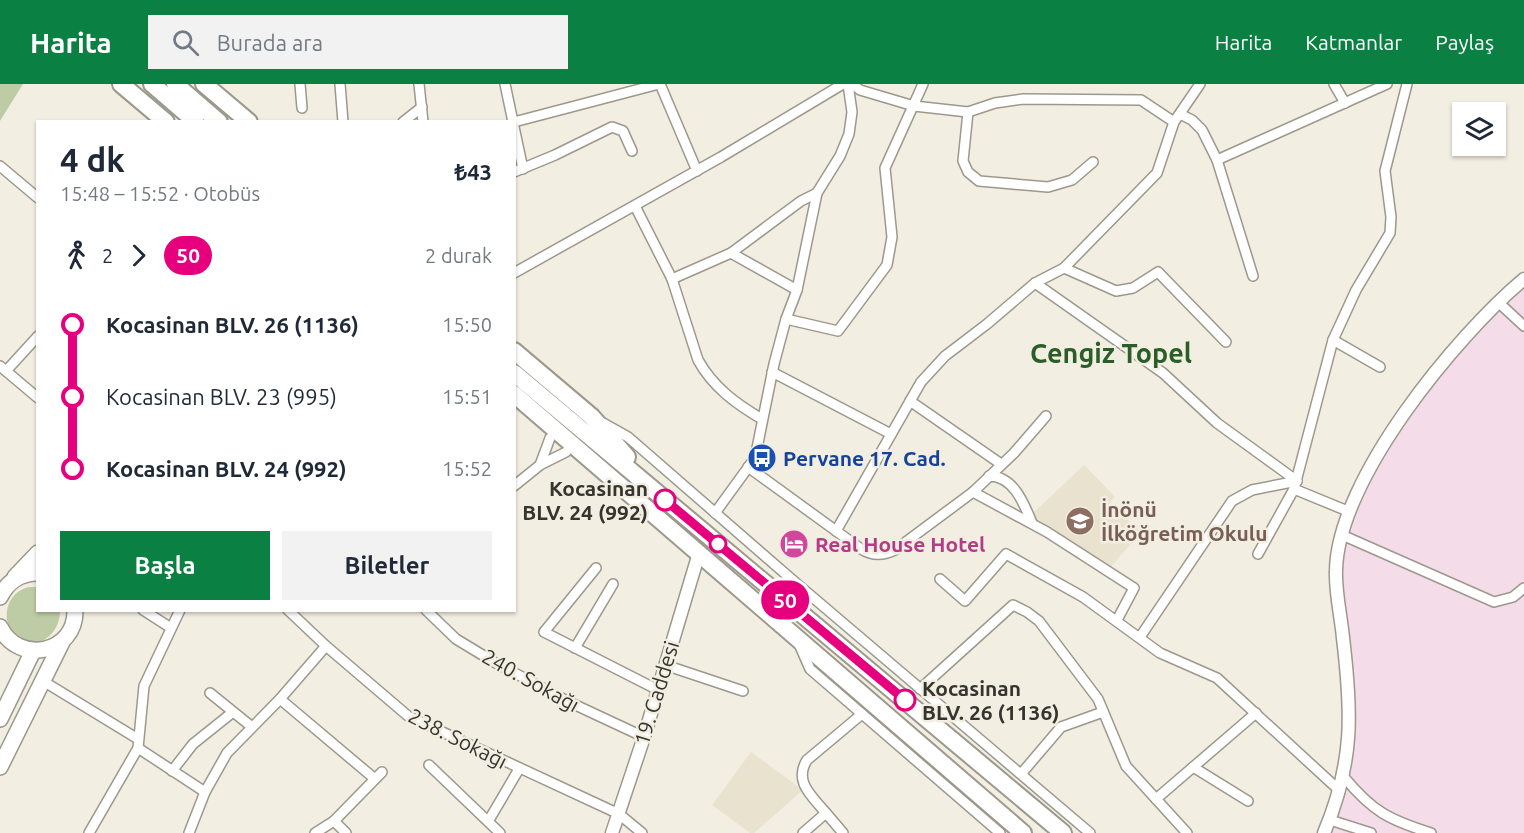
<!DOCTYPE html>
<html lang="tr">
<meta charset="utf-8">
<style>
:root{--surface:#fff;--page:#f2f2f3;--text:#1f2937;--muted:#747a83;--accent:#0b8043}
body{margin:0;font-family:Ubuntu,sans-serif;background:var(--page);color:var(--text);height:100vh;display:flex;flex-direction:column;font-size:22px;white-space:nowrap}
*{box-sizing:border-box;margin:0}
p{font-size:20px;color:var(--muted)}
.icon{flex:none;width:33px;height:33px;fill:none;stroke:currentColor;stroke-width:2;stroke-linecap:round;stroke-linejoin:round}
.map{position:relative;flex:1;overflow:hidden}
.sheet{position:absolute;left:36px;top:36px;width:480px;height:492px;display:flex;flex-direction:column;background:var(--surface);border-radius:0px;box-shadow:0 2px 4px #0004}
.sheet>*{flex:none}
.badge{padding:0 12px;border-radius:20px;font-size:21px;line-height:39px}
.buttons{position:absolute;left:1452px;top:18px;display:grid;gap:12px}
.buttons a{display:grid;place-items:center;width:54px;height:54px;border-radius:0px;background:var(--surface);box-shadow:0 2px 4px #0004;font-size:30px}
.map>.badge{position:absolute;translate:-50% -50%;box-shadow:0 0 0 3px #fff}
.legs{display:flex;align-items:center;gap:9px;height:66px;padding:0 24px;font-size:20px}
.legs p{margin-inline-start:auto}
.overview{display:flex;align-items:center;justify-content:space-between;height:102px;padding:0 24px}
h1{font-size:33px;font-weight:600;line-height:45px}
.button{display:flex;gap:12px;margin-top:auto;padding:12px 24px}
.button a{flex:1;height:69px;border-radius:0px;background:var(--accent);color:#fff;font-size:24px;font-weight:600;line-height:69px;text-align:center}
.button a+a{background:var(--page);color:var(--text)}
ul{padding:0 24px;list-style:none}
li{display:flex;align-items:center;gap:21px;height:72px;font-size:22px}
li i{display:grid;place-items:center;width:9px;height:100%;margin:0 8px;background:currentColor}
li i::after{content:'';width:15px;height:15px;margin:-8px;border:4px solid;border-radius:50%;background:var(--surface)}
li p{margin-inline-start:auto}
li:first-child i{background:linear-gradient(#0000 50%,currentColor 0)}
li:last-child i{background:linear-gradient(currentColor 50%,#0000 0)}
header{display:flex;align-items:center;gap:36px;box-sizing:border-box;height:84px;padding:0 30px;background:var(--accent);color:#fff}
header strong{font-size:28px}
nav{display:flex;gap:33px;margin-inline-start:auto;font-size:21px}
.search{width:420px;height:54px;background:var(--page);display:flex;align-items:center;gap:15px;box-sizing:border-box;padding:0 21px;border-radius:0px;color:var(--muted);font-size:22px}
.map>svg:first-child{display:block}
.built{fill:#e9e2cf}
.industrial{fill:#f4dce8}
.green{fill:#becca6}
.lines{fill:none;stroke-linecap:round;stroke-linejoin:round}
.minor-casing{stroke:#9c988c;stroke-width:12}
.tertiary-casing{stroke:#9c988c;stroke-width:15}
.primary-casing{stroke:#9c988c;stroke-width:18}
.trunk-casing{stroke:#9c988c;stroke-width:20}
.minor{stroke:#fff;stroke-width:9}
.tertiary{stroke:#fff;stroke-width:12}
.primary{stroke:#fff;stroke-width:15}
.trunk{stroke:#fff;stroke-width:16}
.line-1-casing{stroke:#fff;stroke-width:14}
.line-1{stroke:#e6007e;stroke-width:9}
.stop-1-dot{fill:#fff;stroke:#e6007e;stroke-width:3}
.labels{text-anchor:middle;dominant-baseline:central;stroke-width:5;stroke-linejoin:round;paint-order:stroke}
.transit-label{font-size:21px;font-weight:bold;fill:#164399;stroke:#f2eee1;text-anchor:start}
.stop-label{font-size:21px;font-weight:bold;fill:#35342f;stroke:#f2eee1;text-anchor:end}
.education-label{font-size:21px;font-weight:bold;fill:#785e54;stroke:#f2eee1;text-anchor:start}
.hotel-label{font-size:21px;font-weight:bold;fill:#b23c85;stroke:#f2eee1;text-anchor:start}
.street-label{font-size:21px;fill:#35342f;stroke:#f2eee1}
.district-label{font-size:27px;font-weight:bold;fill:#2a5d27;stroke:#f2eee1}
</style>
<header>
<strong>Harita</strong>
<div class="search"><svg class="icon" aria-label="search" viewBox="0 0 24 24"><circle cx="10" cy="10" r="6"/><path d="M15 15l6 6"/></svg>Burada ara</div>
<nav><a>Harita</a><a>Katmanlar</a><a>Paylaş</a></nav>
</header>
<div class="map">
<svg width="1524" height="749" viewBox="0 0 1524 749">
<rect width="100%" height="100%" fill="#f2eee1"/>
<g class="built">
<polygon points="1084,381 1115,413 1109,419 1141,448 1107,487 1029,433"/>
<polygon points="751,668 803,706 754,749 750,749 712,721"/>
</g>
<polygon class="industrial" points="1524,195 1524,749 1324,749 1348,663 1335,486 1352,424 1430,295"/>
<g class="green">
<polygon points="0,0 23,0 0,37"/>
<path d="M29,503h8l1,23 22,1c0,24 -24,42 -45,26 -15,-17 -9,-45 14,-50z"/>
</g>
<g class="lines">
<g class="minor-casing">
<g id="minor">
<polyline points="300,0 302,24"/>
<polyline points="340,0 343,38"/>
<polyline points="419,0 423,38"/>
<polyline points="505,0 513,38"/>
<polyline points="660,0 697,87"/>
<polyline points="852,0 860,6 914,22 968,28 995,19 1023,15 1141,16 1174,38"/>
<polyline points="1334,0 1345,19"/>
<polyline points="968,28 963,77 968,88 979,97 1048,103 1072,96 1093,78"/>
<polyline points="1180,30 1192,36 1202,46 1217,76 1253,192"/>
<polyline points="403,38 422,23"/>
<polyline points="514,38 659,0"/>
<polyline points="514,43 523,85"/>
<polyline points="1217,76 1387,0"/>
<polyline points="0,82 38,114"/>
<polyline points="514,88 555,71 612,43 623,47 632,67"/>
<path d="M635,122l37,73 26,81c15,27 38,44 64,59"/>
<polyline points="731,169 797,206"/>
<polyline points="1064,184 1157,89 1174,38 1200,0"/>
<polyline points="514,189 721,73 843,0"/>
<polyline points="672,195 731,169 801,117 817,109"/>
<polyline points="1035,199 1163,289 1217,339 1297,397"/>
<polyline points="1498,218 1524,242"/>
<polyline points="786,235 838,247 887,181 892,153 885,84 923,0"/>
<polyline points="1333,256 1380,283"/>
<polyline points="0,282 38,314"/>
<polyline points="6,287 38,252"/>
<polyline points="772,288 891,350"/>
<polyline points="910,317 1001,380"/>
<polyline points="603,339 628,353 796,499 1090,749"/>
<polyline points="540,381 550,354"/>
<path d="M748,383l113,82c11,7 22,7 34,1l78,-58 41,-39 32,-37"/>
<path d="M989,392c25,0 35,28 43,47"/>
<polyline points="514,402 540,381 566,368"/>
<polyline points="1294,405 1350,428"/>
<polyline points="973,408 1047,448 1134,504 1117,536"/>
<polyline points="715,429 755,374 774,280 786,235 797,206 817,109 840,72 849,50 852,28 848,0"/>
<polyline points="836,447 921,298 945,272 987,240 1035,199 1064,184 1116,207 1133,204 1158,188 1226,258"/>
<polyline points="1342,451 1494,518 1513,513 1524,504"/>
<polyline points="1258,470 1294,405 1333,256 1356,206 1390,149 1391,133 1385,87 1407,0"/>
<polyline points="596,484 544,548 658,606"/>
<polyline points="940,495 965,517 1006,470 1083,513 1160,569 1217,594 1340,707"/>
<polyline points="143,526 171,544"/>
<polyline points="288,526 326,562 408,632 619,730 642,749"/>
<polyline points="426,526 456,555 494,578 569,618 644,653"/>
<polyline points="1140,553 1232,417 1252,406 1297,397"/>
<polyline points="799,560 810,585 1000,749"/>
<polyline points="575,564 613,500"/>
<polyline points="665,581 743,607"/>
<polyline points="43,597 138,655"/>
<polyline points="920,605 1013,521 1027,528 1039,537 1098,615 1126,682 1187,749"/>
<polyline points="210,609 252,643"/>
<polyline points="280,615 375,695"/>
<polyline points="138,664 205,708"/>
<polyline points="429,681 500,749"/>
<polyline points="1193,683 1248,717"/>
<polyline points="172,687 193,660 233,628"/>
<polyline points="1021,690 1061,643 1103,628"/>
<path d="M1344,693c28,34 45,43 87,56"/>
<polyline points="1156,715 1256,629"/>
<path d="M826,729c-13,-16 -33,-31 -19,-53l55,-46"/>
<polyline points="489,736 519,685"/>
<polyline points="1330,736 1371,749"/>
<polyline points="334,737 382,688"/>
<polyline points="89,749 138,664 144,602 180,526"/>
<polyline points="189,749 205,708 227,669 280,615 326,562"/>
<polyline points="315,749 334,737 346,749"/>
<polyline points="803,749 826,729 843,749"/>
</g>
</g>
<g class="tertiary-casing">
<g id="tertiary">
<polyline points="612,749 644,653 699,469"/>
<path d="M1324,749c30,-71 28,-120 19,-195 -2,-22 -8,-46 -7,-68 2,-91 120,-234 188,-291"/>
</g>
</g>
<g class="primary-casing">
<g id="primary">
<polyline points="15,493 38,469"/>
<path d="M0,513c8,-16 20,-24 38,-24"/>
<path d="M0,543c18,38 76,27 75,-17"/>
<polyline points="0,635 33,567"/>
<polyline points="0,683 62,558"/>
</g>
</g>
<g class="trunk-casing">
<g id="trunk">
<polyline points="121,0 166,38"/>
<polyline points="152,0 196,38"/>
<polyline points="175,0 219,38"/>
<polyline points="204,0 249,38"/>
<polyline points="514,267 592,333 627,373"/>
<polyline points="514,289 1063,749"/>
<polyline points="514,310 1023,749"/>
</g>
</g>
<use href="#minor" class="minor"/>
<use href="#tertiary" class="tertiary"/>
<use href="#primary" class="primary"/>
<use href="#trunk" class="trunk"/>
</g>
<g class="lines">
<g class="line-1-casing">
<polyline id="line-1" points="665,416 905,616"/>
</g>
<use href="#line-1" class="line-1"/>
</g>
<defs>
<g id="bus-disc" transform="scale(1.5)"><circle r="9.5" fill="#1a4fb4" stroke="#f2eee1"/><path d="M-5-6H5V4H4V6H2V4H-2V6H-4V4H-5ZM-3.5-4V0h7V-4ZM-3.5 1.2v1.5H-2V1.2ZM2 1.2v1.5H3.5V1.2Z" fill="#fff"/></g>
<g id="school-disc" transform="scale(1.5)"><circle r="9.5" fill="#8d6e63" stroke="#f2eee1"/><path d="M0-5L7-2L0 1L-7-2ZM-4 1L0 2.5L4 1V4Q0 6-4 4Z" fill="#fff"/></g>
<g id="hotel-disc" transform="scale(1.5)"><circle r="9.5" fill="#d1479c" stroke="#f2eee1"/><path d="M-6-4.5h1.5V1H6V5H4.5V3h-9V5H-6ZM-4 0a1.8 1.8 0 1 1 3.6 0ZM.5 0V-2.5h3Q6-2.5 6 0Z" fill="#fff"/></g>
</defs>
<g fill-rule="evenodd">
<use href="#bus-disc" x="762" y="374"/>
<use href="#school-disc" x="1080" y="437"/>
<use href="#hotel-disc" x="794" y="460"/>
</g>
<g class="stop-1-dot">
<circle cx="665" cy="416" r="10"/>
<circle cx="718" cy="460" r="8"/>
<circle cx="905" cy="616" r="10"/>
</g>
<g class="labels">
<g class="transit-label">
<text x="783" y="374">Pervane 17. Cad.</text>
</g>
<g class="stop-label">
<text x="648" y="404">Kocasinan<tspan x="648" dy="24">BLV. 24 (992)</tspan></text>
<text x="922" y="604" text-anchor="start">Kocasinan<tspan x="922" dy="24">BLV. 26 (1136)</tspan></text>
</g>
<g class="education-label">
<text x="1101" y="425">İnönü<tspan x="1101" dy="24">İlköğretim Okulu</tspan></text>
</g>
<g class="hotel-label">
<text x="815" y="460">Real House Hotel</text>
</g>
<g class="street-label">
<text transform="translate(531 596) rotate(29)">240. Sokağı</text>
<text transform="translate(656 609) rotate(-73)">19. Caddesi</text>
<text transform="translate(458 654) rotate(27)">238. Sokağı</text>
</g>
<g class="district-label">
<text x="1111" y="269">Cengiz Topel</text>
</g>
</g>
</svg>
<div class="buttons">
<a><svg class="icon" aria-label="layers" viewBox="0 0 24 24"><path d="M12 4l9 5-9 5-9-5zM3 14l9 5 9-5"/></svg></a>
</div>
<b class="badge" style="left:785px;top:516px;background:#e6007e;color:#fff">50</b>
<section class="sheet">
<div class="overview"><div><h1>4 dk</h1><p>15:48 – 15:52 · Otobüs</p></div><b>₺43</b></div>
<div class="legs"><svg class="icon" aria-label="walk" viewBox="0 0 24 24"><circle cx="13" cy="4" r="2"/><path d="M13 8l-2 6 4 7M11 14l-3 7M7 12l3-4h3l4 4"/></svg>2<svg class="icon" aria-label="forward" viewBox="0 0 24 24"><path d="M9 5l7 7-7 7"/></svg><b class="badge" style="background:#e6007e;color:#fff">50</b><p>2 durak</p></div>
<ul>
<li><i style="color:#e6007e"></i><b>Kocasinan BLV. 26 (1136)</b><p>15:50</p></li>
<li><i style="color:#e6007e"></i><span>Kocasinan BLV. 23 (995)</span><p>15:51</p></li>
<li><i style="color:#e6007e"></i><b>Kocasinan BLV. 24 (992)</b><p>15:52</p></li>
</ul>
<div class="button"><a>Başla</a><a>Biletler</a></div>
</section>
</div>
